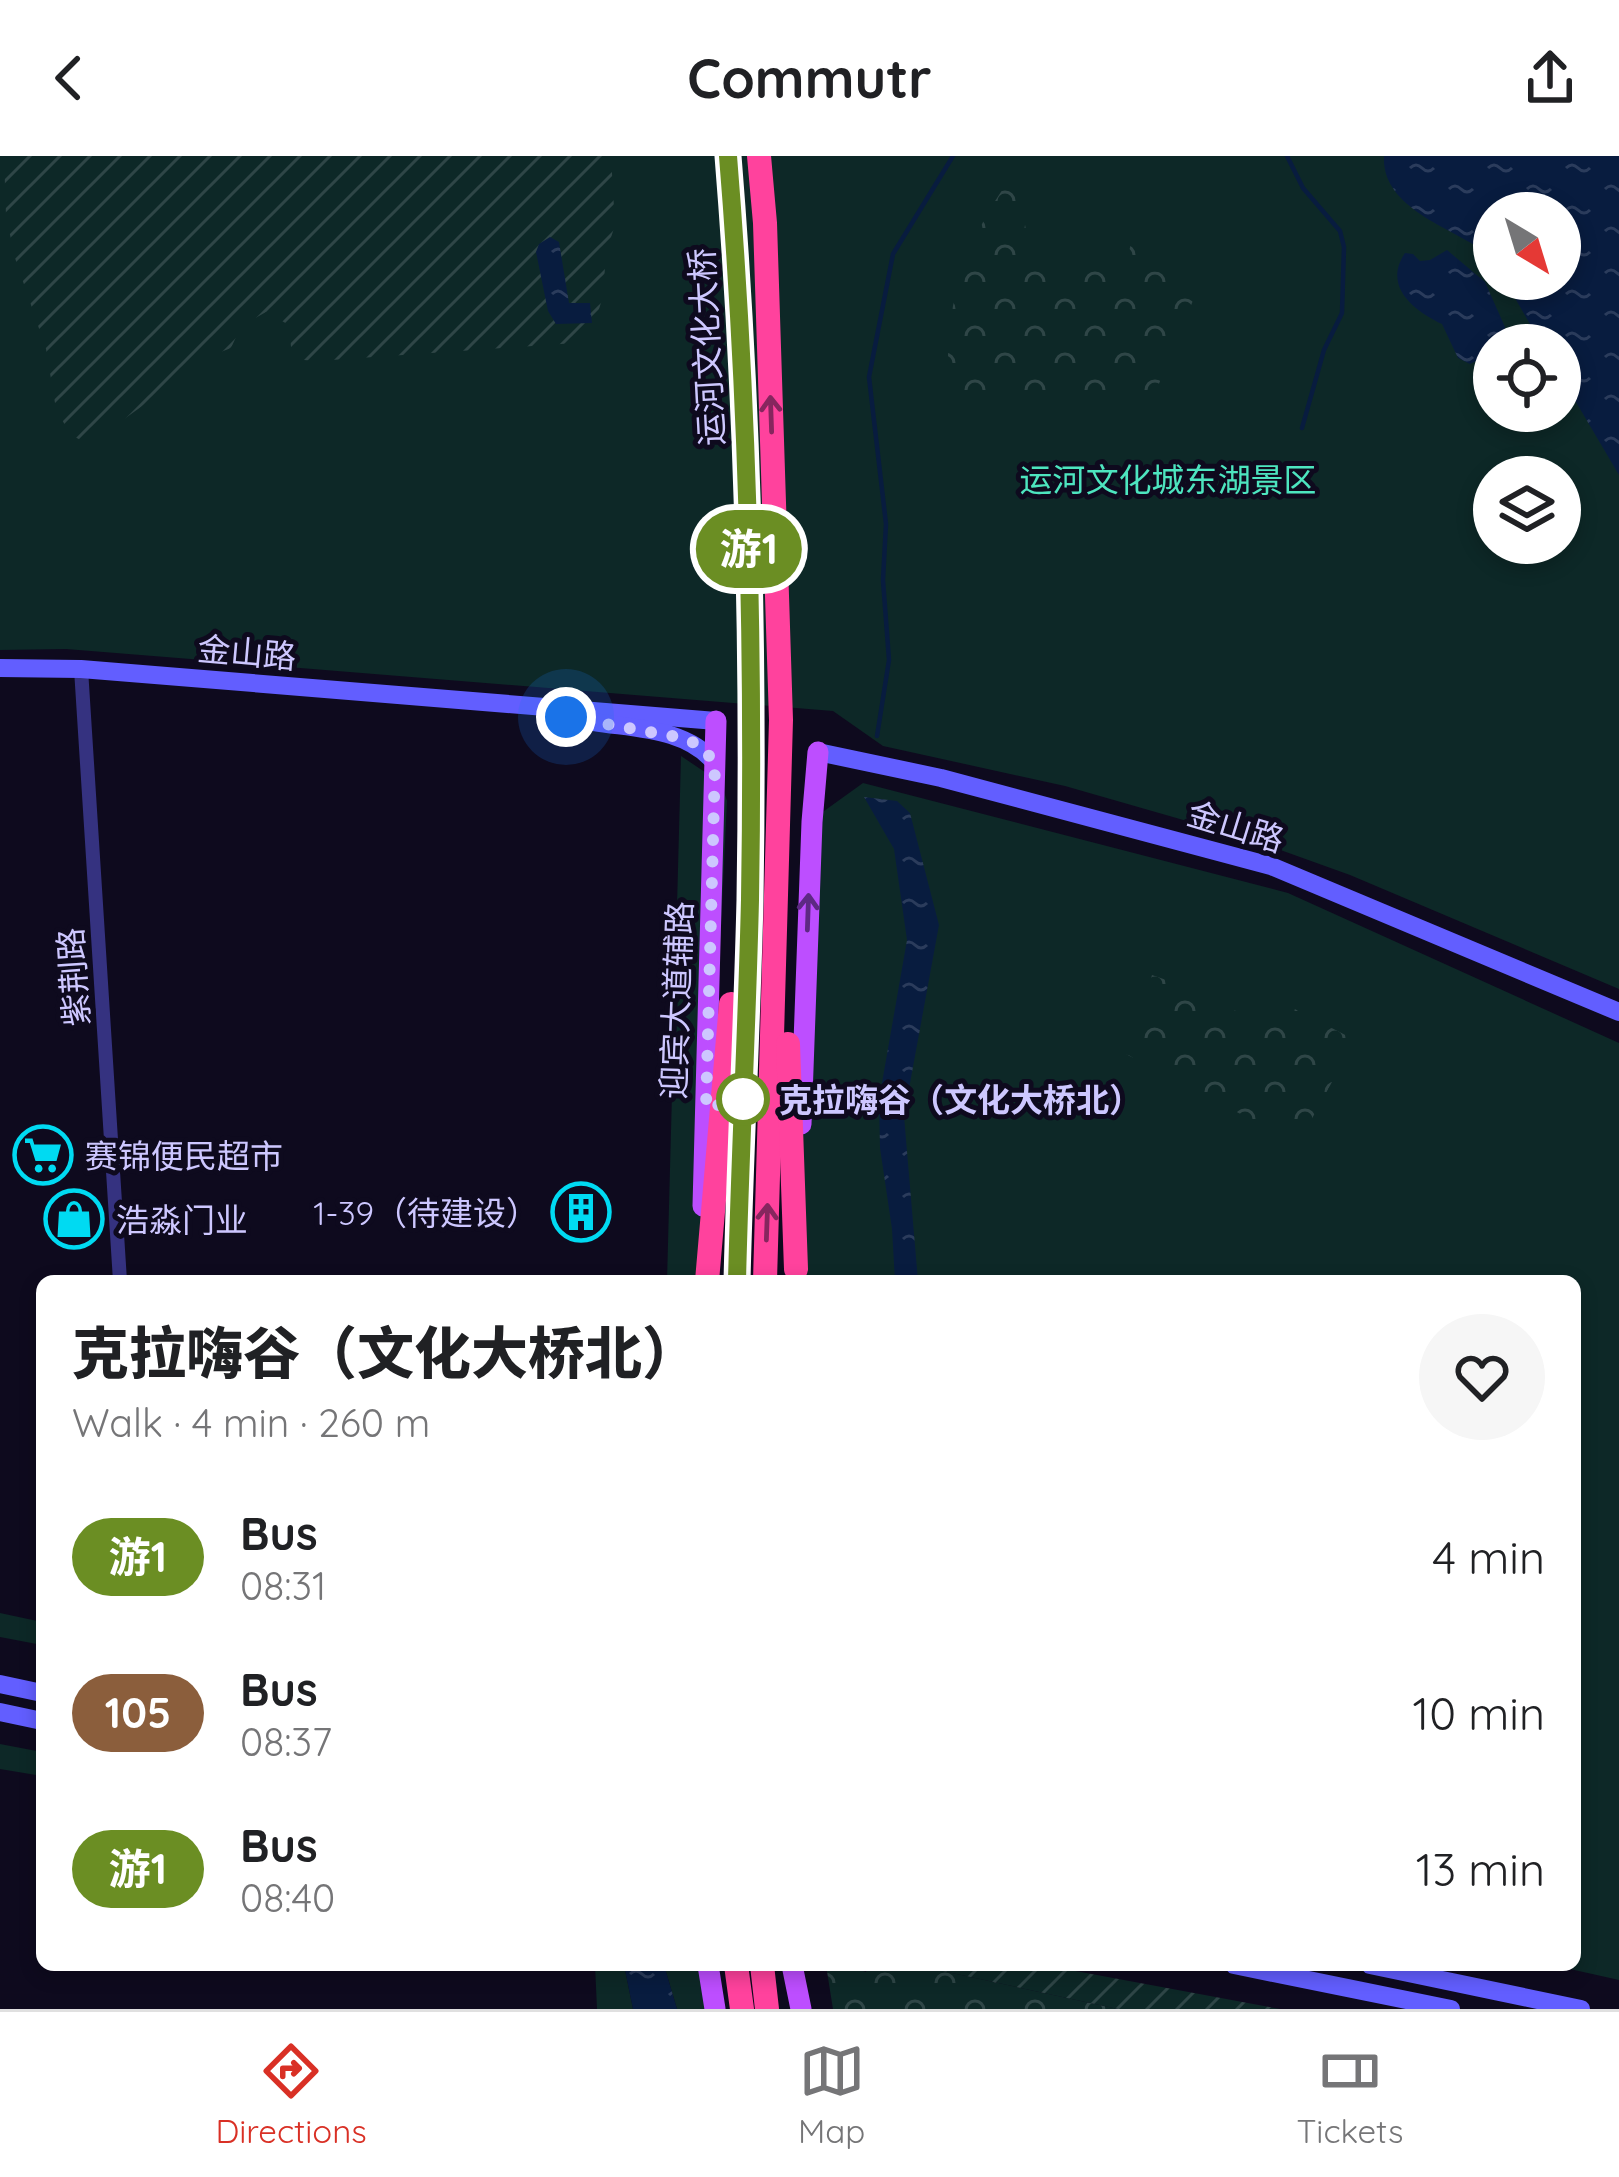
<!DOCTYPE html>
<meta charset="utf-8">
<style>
:root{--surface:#fff;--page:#f6f6f6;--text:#202124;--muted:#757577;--line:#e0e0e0;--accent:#d93025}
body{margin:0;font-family:Quicksand,"Noto Sans SC",sans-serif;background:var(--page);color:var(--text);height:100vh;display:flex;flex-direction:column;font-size:45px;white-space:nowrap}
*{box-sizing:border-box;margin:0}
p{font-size:39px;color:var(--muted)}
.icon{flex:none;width:66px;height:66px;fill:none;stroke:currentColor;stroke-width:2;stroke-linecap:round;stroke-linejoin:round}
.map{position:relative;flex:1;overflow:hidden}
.drawer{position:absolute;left:36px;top:1119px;width:1545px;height:696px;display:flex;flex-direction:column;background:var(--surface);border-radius:18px;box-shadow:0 6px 18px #0003}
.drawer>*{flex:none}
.badge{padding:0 24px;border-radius:39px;font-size:42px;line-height:78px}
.needle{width:78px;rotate:142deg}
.buttons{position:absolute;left:1473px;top:36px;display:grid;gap:24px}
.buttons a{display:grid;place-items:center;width:108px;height:108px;border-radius:50%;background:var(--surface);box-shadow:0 6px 18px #0003;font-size:60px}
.you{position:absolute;width:60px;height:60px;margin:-30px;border:9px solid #fff;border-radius:50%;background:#1a73e8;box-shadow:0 0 0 18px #1a73e833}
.map>.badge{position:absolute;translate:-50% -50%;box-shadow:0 0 0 6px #fff}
.round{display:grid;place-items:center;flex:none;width:126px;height:126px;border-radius:63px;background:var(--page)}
.head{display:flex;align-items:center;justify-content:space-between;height:204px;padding:0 36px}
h1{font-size:57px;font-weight:800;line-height:90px}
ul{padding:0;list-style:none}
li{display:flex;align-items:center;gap:36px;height:156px;padding:0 36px}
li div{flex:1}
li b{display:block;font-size:45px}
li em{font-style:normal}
li .badge{min-width:132px;font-weight:700;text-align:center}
header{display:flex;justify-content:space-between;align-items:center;height:156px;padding:0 36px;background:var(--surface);font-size:54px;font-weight:800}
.tabs{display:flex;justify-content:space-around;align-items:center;height:168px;border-top:3px solid var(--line);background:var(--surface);font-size:33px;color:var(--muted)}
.tabs a{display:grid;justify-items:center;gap:6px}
.tabs .on{color:var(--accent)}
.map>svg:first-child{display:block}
.green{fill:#0d2827;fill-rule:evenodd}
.forest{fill:url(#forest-crowns)}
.garden{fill:url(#garden-furrows)}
.water{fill:url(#water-ripples)}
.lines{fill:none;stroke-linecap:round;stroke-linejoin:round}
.stream{stroke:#081c3f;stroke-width:4.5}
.street{stroke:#353280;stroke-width:14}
.secondary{stroke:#625eff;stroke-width:18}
.primary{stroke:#bd4eff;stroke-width:21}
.highway{stroke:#ff429d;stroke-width:24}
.oneway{stroke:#86265e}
.oneway2{stroke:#5d2983}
.line-casing{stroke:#fff;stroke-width:27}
.line{stroke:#6b8e23;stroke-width:18}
.walk{stroke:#cdc7ff;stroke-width:12;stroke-dasharray:0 21.6}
.stop-dot{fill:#fff;stroke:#6b8e23;stroke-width:6}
.labels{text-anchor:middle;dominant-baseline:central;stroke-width:10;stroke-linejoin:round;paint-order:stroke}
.street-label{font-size:33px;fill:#cdc7ff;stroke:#0e0a1e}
.park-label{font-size:33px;fill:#4de5bf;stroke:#0e0a1e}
.stop-label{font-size:33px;font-weight:bold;fill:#cdc7ff;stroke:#0e0a1e;text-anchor:start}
.poi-label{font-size:33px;fill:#cdc7ff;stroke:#0e0a1e;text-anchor:start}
</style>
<header><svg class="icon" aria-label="back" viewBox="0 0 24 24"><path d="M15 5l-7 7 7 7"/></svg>Commutr<svg class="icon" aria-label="share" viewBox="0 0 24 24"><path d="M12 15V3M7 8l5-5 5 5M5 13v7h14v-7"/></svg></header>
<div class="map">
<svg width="1619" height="1853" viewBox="0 0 1619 1853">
<defs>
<pattern id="forest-crowns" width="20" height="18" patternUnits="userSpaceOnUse" patternTransform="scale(3)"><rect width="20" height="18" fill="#0d2827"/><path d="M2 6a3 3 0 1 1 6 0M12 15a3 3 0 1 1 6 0" fill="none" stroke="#2f4647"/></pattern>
<pattern id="garden-furrows" width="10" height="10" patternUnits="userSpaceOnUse" patternTransform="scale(3)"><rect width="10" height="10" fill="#0d2827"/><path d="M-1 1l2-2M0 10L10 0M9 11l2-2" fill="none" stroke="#2f4647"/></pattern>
<pattern id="water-ripples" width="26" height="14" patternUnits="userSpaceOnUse" patternTransform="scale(3)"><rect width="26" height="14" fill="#081c3f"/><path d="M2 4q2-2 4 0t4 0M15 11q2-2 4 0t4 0" fill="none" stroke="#2b3c5c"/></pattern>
</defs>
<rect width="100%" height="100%" fill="#0e0a1e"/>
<g class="green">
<path d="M0,0h1619v833l-269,-114 -97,-35 -188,-54 -182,-40 -50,-35 -767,-62 -66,1zM1494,57h66v66h-66zM1494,189h66v66h-66zM1494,321h66v66h-66z"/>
<polygon points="681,600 721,627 727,645 704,1125 667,1125"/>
<polygon points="863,627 1288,737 1619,887 1619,1824 1552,1809 1575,1809 1575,1125 791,1125 806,668"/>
<polygon points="0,1457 42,1466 42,1489 0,1481"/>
<polygon points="0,1588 42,1596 42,1620 0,1613"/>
<polygon points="595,1809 624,1809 633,1853 597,1853"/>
<polygon points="664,1809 709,1809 714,1853 677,1853"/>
</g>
<g class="forest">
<path d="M1015,17l19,98 92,-5 8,-37 6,41 63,6 -49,120 -77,-4 -130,11c1,-27 0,-57 4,-85 7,-49 32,-106 64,-145z"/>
<polygon points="1152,819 1186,831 1269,871 1283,847 1355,884 1298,988 1124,897 1135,864 1188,883 1191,868 1145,843"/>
<polygon points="826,1809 846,1809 866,1816 869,1809 915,1809 1118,1853 833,1853"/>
</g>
<g class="garden">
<polygon points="4,0 611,0 615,69 606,97 603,140 589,186 317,205 304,204 291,191 289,169 266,156 241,170 231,192 213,199 95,284 82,285 70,278 56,253 46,193 15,102 6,60"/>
<polygon points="915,1809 1043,1809 1280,1853 1118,1853"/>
</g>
<g class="water">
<path d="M1384,0h235v319l-59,-100v-30h-18l-38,-66h56v-66h-66v50l-10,-12c-35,-24 -103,-44 -100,-95z"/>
<polygon points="550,81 559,86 569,147 590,147 592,167 556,168 548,155 536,96 539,88"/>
<path d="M1447,94l38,32 20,45 -2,7 -11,6 -2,14 -20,10 -12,-6 -16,-34c-27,-13 -60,-37 -37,-71l8,1 7,7 10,-1z"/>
<polygon points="864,641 897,645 910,657 939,769 904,960 918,1125 895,1125 892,1073 880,992 879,944 907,784 894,693"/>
<polygon points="624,1809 664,1809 677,1853 633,1853"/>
</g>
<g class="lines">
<g class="stream">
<polyline points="1287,0 1303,32 1340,75 1344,91 1342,157 1324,194 1302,272"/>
<polyline points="877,580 889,504 883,424 886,368 869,221 893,98 953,0"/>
</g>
<polyline class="street" points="81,513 120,1125"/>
<g class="secondary">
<polyline points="0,512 81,513 716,565"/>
<path d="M594,566c42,7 92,6 121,41"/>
<polyline points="818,596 941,622 1271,710 1619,856"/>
<polyline points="0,1528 42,1537"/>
<polyline points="0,1556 42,1565"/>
<polyline points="1234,1809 1451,1853"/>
<polyline points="1370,1809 1581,1853"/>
</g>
<g class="primary">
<polyline points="801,968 812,666 818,596"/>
<polyline points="703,1050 716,565"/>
<polyline points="708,1809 715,1853"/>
<polyline points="792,1809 801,1853"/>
</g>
<g class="highway">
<path d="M728,0c20,247 26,496 22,744 -2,127 -10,254 -14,381"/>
<polyline points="759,0 765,67 781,564 765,1125"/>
<polyline points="788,888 796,1113"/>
<polyline points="707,1125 731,848"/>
<polyline points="736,1809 742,1853"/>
<polyline points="762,1809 767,1853"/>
</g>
</g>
<defs><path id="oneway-shaft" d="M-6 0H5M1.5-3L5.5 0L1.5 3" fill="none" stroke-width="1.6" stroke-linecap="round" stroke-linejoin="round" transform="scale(3)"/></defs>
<g class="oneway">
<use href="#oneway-shaft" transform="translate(771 258) rotate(-92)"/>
<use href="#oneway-shaft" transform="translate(767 1066) rotate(-88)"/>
</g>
<use class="oneway2" href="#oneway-shaft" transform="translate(808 756) rotate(-88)"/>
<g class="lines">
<g class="line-casing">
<path id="line" d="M728,0c20,247 26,496 22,744 -3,127 -10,254 -13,381"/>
</g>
<use href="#line" class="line"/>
<polyline class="walk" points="566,561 684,582 701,590 715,607 706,952 743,943"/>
</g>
<defs>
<g id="supermarket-ring" transform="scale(3)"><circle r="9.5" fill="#0e0a1e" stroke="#00daf2" stroke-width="1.5"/><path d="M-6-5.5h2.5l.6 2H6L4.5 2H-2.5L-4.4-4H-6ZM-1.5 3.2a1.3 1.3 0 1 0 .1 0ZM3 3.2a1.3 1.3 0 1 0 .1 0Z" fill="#00daf2"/></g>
<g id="building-ring" transform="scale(3)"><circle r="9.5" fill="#0e0a1e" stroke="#00daf2" stroke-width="1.5"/><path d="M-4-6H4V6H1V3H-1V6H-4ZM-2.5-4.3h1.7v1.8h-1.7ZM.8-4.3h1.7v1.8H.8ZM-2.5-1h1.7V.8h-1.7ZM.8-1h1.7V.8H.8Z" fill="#00daf2"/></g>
<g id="shop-ring" transform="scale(3)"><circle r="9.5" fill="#0e0a1e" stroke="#00daf2" stroke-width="1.5"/><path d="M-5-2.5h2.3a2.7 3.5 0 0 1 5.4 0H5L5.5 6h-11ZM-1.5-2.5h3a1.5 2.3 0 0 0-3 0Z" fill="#00daf2"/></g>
</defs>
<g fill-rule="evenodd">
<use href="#supermarket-ring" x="43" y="999"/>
<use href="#building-ring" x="581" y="1056"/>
<use href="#shop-ring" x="74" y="1063"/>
</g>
<circle class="stop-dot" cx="743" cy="943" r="24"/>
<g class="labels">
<g class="street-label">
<text transform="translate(706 191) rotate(-93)">运河文化大桥</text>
<text transform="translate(247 496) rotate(5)">金山路</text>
<text transform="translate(1236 670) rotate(17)">金山路</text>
<text transform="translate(73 821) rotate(-94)">紫荆路</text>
<text transform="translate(676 844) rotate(-88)">迎宾大道辅路</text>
</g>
<g class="park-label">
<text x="1168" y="323">运河文化城东湖景区</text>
</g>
<g class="stop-label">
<text x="779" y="943">克拉嗨谷（文化大桥北）</text>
</g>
<g class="poi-label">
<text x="85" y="999">赛锦便民超市</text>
<text x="539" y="1056" text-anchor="end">1-39（待建设）</text>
<text x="116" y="1063">浩淼门业</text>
</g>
</g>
</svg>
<div class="buttons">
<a><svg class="needle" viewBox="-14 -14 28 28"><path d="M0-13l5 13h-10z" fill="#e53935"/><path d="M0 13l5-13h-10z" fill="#757577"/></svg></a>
<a><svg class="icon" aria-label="locate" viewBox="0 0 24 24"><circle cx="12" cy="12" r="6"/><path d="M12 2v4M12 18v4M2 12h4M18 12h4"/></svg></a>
<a><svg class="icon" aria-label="layers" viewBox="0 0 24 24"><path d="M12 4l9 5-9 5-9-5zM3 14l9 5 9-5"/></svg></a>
</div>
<div class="you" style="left:566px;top:561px"></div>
<b class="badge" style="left:749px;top:393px;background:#6b8e23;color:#fff">游1</b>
<section class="drawer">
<div class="head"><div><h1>克拉嗨谷（文化大桥北）</h1><p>Walk · 4 min · 260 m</p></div><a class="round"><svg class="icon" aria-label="heart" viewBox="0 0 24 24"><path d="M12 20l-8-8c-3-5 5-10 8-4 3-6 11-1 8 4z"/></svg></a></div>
<ul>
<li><span class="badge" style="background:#6b8e23;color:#fff">游1</span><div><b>Bus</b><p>08:31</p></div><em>4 min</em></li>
<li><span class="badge" style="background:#8b5e3c;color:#fff">105</span><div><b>Bus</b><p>08:37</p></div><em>10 min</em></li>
<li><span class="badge" style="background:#6b8e23;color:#fff">游1</span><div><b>Bus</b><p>08:40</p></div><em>13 min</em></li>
</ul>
</section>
</div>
<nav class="tabs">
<a class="on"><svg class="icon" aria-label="directions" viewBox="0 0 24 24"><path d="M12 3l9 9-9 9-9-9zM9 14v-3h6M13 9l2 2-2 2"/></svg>Directions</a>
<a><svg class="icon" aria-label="map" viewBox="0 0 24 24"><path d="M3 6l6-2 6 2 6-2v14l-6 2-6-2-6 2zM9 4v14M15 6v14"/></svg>Map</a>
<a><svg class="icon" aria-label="tickets" viewBox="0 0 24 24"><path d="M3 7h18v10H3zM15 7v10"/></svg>Tickets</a>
</nav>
